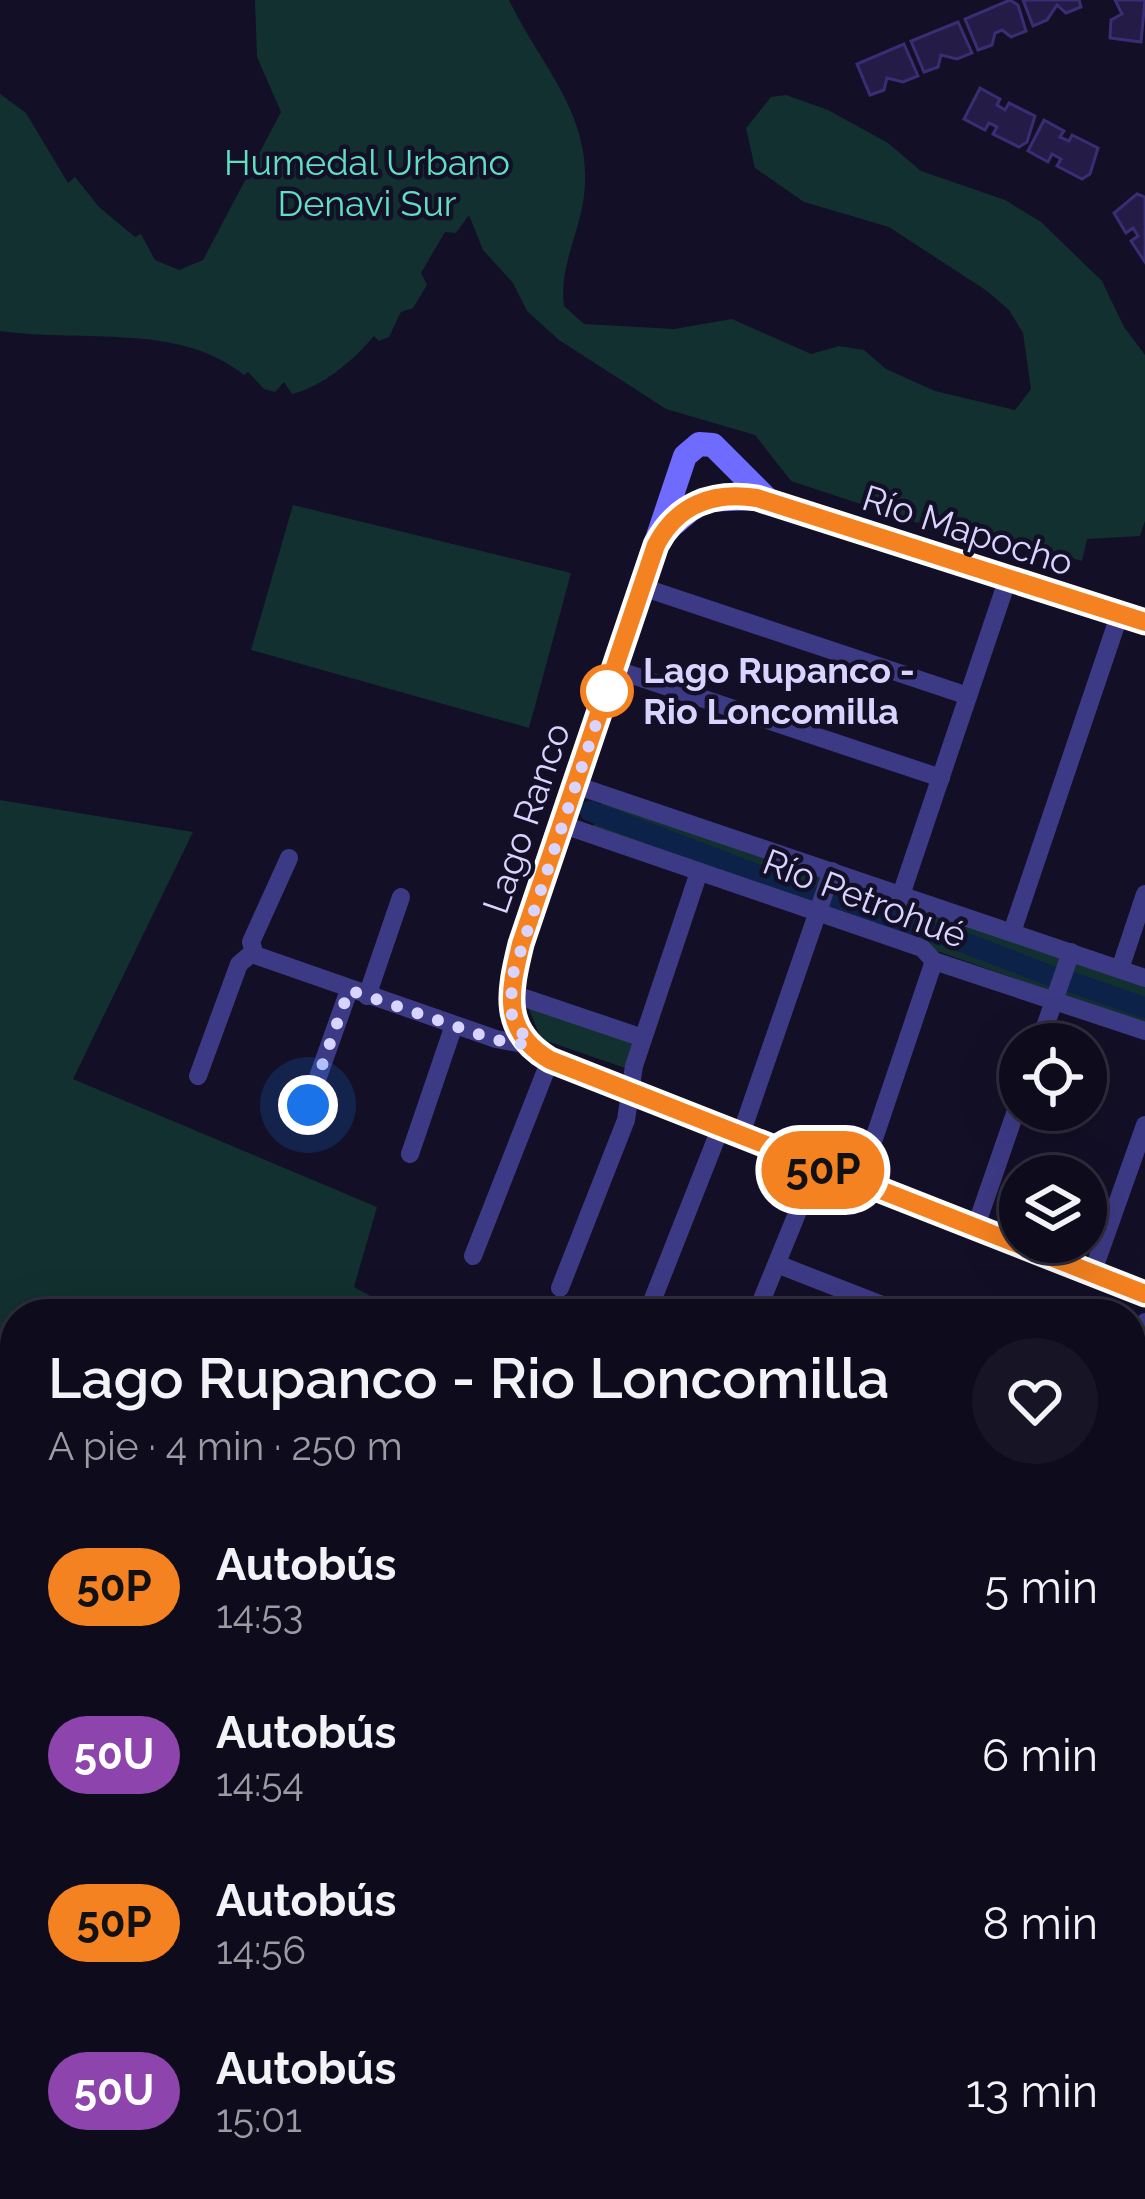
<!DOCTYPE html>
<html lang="es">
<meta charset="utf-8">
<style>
:root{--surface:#0e0b1c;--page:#171425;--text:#f1f3f6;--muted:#9b9ba3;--line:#2e2b3b}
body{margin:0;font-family:Raleway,sans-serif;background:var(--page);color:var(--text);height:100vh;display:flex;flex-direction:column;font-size:45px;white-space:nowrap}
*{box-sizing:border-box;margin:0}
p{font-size:39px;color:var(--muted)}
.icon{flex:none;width:66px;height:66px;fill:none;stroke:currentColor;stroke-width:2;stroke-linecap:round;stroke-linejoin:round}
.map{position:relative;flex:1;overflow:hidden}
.details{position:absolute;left:0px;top:1299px;width:1146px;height:900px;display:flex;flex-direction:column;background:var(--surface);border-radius:48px 48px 0 0;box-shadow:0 12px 48px #0002,0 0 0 3px var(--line)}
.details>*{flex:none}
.badge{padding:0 24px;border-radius:39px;font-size:42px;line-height:78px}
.buttons{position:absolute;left:999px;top:1023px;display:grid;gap:24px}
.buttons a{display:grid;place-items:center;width:108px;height:108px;border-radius:50%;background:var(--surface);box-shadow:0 12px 48px #0002,0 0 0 3px var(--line);font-size:60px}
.you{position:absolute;width:60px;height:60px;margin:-30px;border:9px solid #fff;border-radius:50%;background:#1a73e8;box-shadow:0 0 0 18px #1a73e833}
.map>.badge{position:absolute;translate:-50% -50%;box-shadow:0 0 0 6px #fff}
.round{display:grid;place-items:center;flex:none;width:126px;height:126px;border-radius:63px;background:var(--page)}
.headline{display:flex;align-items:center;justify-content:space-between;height:204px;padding:0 48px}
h1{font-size:57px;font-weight:600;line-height:90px}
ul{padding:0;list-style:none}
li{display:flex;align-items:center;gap:36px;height:168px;padding:0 48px}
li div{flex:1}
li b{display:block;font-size:45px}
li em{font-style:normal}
li .badge{min-width:132px;font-weight:700;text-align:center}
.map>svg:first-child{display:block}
.green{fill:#12302f}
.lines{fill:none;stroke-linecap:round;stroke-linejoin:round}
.canal{stroke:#0c2248;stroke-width:21}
.building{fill:#241b47;stroke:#3b2d73;stroke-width:3}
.street{stroke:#3d3a85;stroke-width:18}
.secondary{stroke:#6f6bff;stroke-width:24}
.line-casing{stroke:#fff;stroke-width:27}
.line{stroke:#f58220;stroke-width:18}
.walk{stroke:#d9d4ff;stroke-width:12;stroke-dasharray:0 21.6}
.stop-dot{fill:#fff;stroke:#f58220;stroke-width:6}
.labels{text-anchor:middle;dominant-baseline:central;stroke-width:9;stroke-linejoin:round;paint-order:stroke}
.park-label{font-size:36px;fill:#5fe0c0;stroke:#130f26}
.street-label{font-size:36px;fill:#d9d4ff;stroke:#130f26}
.stop-label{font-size:36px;font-weight:bold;fill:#d9d4ff;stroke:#130f26;text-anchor:start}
</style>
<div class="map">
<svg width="1145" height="2199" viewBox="0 0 1145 2199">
<rect width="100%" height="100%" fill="#130f26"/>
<g class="green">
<path d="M255,0h254c32,67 85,115 75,196 -5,39 -25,71 -20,110l20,18 90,5 58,-10 79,35 28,-8 25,4 22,19 49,22 80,19 16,-21 -8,-56 -14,-23 -22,-19 -98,-64 -85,-25 -49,-34 -9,-40 25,-31 15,-2 42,15 60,33 33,28 84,29 36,22 61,59 22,46 21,28v166l-5,15 -53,3 -5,22 -91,-27 -58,-6 -142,-47 -36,-46 -89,-26 -107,-69 -32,-29 -14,-28 -30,-33 -14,-35 -13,18 -11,-1 -24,41 6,12 -14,23 -12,4 -12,25 -10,4 -5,-5c-20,24 -52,51 -82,58l-8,-12 -9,10 -11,-3 -16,-17 -4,3c-65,-53 -162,-32 -244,-44v-237l26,19 42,70 7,-6 24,30 36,30 6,-3 14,26 24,10 24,-10 78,-148 -24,-55z"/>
<polygon points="293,505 571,573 529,728 251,650"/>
<polygon points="0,800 193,832 73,1079 377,1207 354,1287 403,1314 15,1314 15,2184 424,2184 422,2199 0,2199"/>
<polygon points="603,801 1145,983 1145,1024 592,830"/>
<polygon points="527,1004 636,1045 628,1069 541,1039"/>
</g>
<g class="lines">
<g class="canal">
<polyline points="590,811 813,896"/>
<polyline points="834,903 955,939 1051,976"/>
<polyline points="1071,982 1145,1008"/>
</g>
</g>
<g class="building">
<polygon points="1010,0 1018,5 1026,31 1011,37 1002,30 995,33 992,45 978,50 965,19"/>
<polygon points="1023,0 1079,0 1081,7 1066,13 1057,5 1047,20 1033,26"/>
<polygon points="1115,0 1145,0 1141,42 1110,38 1111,20 1122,14"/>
<polygon points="958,22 972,53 957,59 941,55 938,67 924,72 911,41"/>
<polygon points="904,44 918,76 903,82 887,78 884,90 870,95 857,64"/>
<polygon points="980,88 1000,99 997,105 1005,110 1009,103 1035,116 1027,142 1019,147 993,134 997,127 989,123 985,130 964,119"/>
<polygon points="1044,120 1064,131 1060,137 1069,141 1072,135 1098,148 1090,174 1082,179 1057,166 1061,159 1052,154 1048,162 1028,151"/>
<polygon points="1137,194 1145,197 1145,262 1131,241 1138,236 1133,228 1126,233 1114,213"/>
</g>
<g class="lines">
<g class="street">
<polyline points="642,587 968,696"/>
<polyline points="614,669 941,778"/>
<polyline points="575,785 1145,978"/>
<polyline points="561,824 922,948 934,961 1145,1031"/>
<polyline points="289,858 251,942 255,955 496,1039 529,1045"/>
<polyline points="901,895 1007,581"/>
<polyline points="1012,932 1119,616"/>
<polyline points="1120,969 1145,894"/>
<polyline points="510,993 643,1038"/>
<polyline points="367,996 401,897"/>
<polyline points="1039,1044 1071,952"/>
<polyline points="198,1076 239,964 252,953"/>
<polyline points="308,1105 349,990"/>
<polyline points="740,1137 832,871"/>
<polyline points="410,1154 454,1025"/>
<polyline points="859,1183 934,961"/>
<polyline points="975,1229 1020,1099"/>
<polyline points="473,1256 550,1060"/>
<polyline points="777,1264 905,1314"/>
<polyline points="1092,1274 1145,1125"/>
<polyline points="560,1288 626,1120 634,1066 699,872"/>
<polyline points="647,1314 720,1129"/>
<polyline points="756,1314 816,1167"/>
<polyline points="1131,1357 1145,1322"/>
<polyline points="1131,1442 1145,1448"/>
<polyline points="1131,1565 1145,1569"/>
<polyline points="1131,1681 1145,1684"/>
<polyline points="1131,1824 1145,1828"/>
<polyline points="1131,2065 1145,2070"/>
<polyline points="559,2184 691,2199"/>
<polyline points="1118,2184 1145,2194"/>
<polyline points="539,2199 541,2184"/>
<polyline points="793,2199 795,2184"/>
<polyline points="913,2199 914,2184"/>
<polyline points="1025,2199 1026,2184"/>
</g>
<g class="secondary">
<path d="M770,502l-57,-57 -14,-1 -14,12 -164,488c-12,48 -20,88 29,116l595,234"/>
<polyline points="664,532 702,500 757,498 1145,622"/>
</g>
</g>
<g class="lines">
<g class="line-casing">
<path id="line" d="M1145,622l-388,-124c-45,-7 -80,7 -101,47l-135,399c-12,49 -20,87 29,116l595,234"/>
</g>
<use href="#line" class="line"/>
<polyline class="walk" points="308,1105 349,990 496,1040 529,1045 511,1013 512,977 607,691"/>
</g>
<circle class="stop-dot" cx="607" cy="691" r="24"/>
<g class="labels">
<g class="park-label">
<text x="367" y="162">Humedal Urbano<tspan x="367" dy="41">Denavi Sur</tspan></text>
</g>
<g class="street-label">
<text transform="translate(968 530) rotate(18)">Río Mapocho</text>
<text transform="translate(526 818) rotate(-71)">Lago Ranco</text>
<text transform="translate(865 898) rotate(21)">Río Petrohué</text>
</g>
<g class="stop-label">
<text x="643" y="670">Lago Rupanco -<tspan x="643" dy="41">Rio Loncomilla</tspan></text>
</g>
</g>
</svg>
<div class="buttons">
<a><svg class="icon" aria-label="locate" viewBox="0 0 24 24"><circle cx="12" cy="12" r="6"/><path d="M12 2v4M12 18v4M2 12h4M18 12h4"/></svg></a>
<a><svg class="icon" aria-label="layers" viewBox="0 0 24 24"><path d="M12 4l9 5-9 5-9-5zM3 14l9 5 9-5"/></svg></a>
</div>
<div class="you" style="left:308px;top:1105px"></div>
<b class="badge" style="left:823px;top:1170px;background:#f58220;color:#111">50P</b>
<section class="details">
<div class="headline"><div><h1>Lago Rupanco - Rio Loncomilla</h1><p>A pie · 4 min · 250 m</p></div><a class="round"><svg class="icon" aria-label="heart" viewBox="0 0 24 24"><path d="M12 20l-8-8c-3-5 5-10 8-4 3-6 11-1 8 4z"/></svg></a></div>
<ul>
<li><span class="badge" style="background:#f58220;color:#111">50P</span><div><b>Autobús</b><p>14:53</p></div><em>5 min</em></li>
<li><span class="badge" style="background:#8e44ad;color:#fff">50U</span><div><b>Autobús</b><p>14:54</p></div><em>6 min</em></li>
<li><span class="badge" style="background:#f58220;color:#111">50P</span><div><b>Autobús</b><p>14:56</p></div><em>8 min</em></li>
<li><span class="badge" style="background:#8e44ad;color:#fff">50U</span><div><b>Autobús</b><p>15:01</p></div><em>13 min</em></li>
</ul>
</section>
</div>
